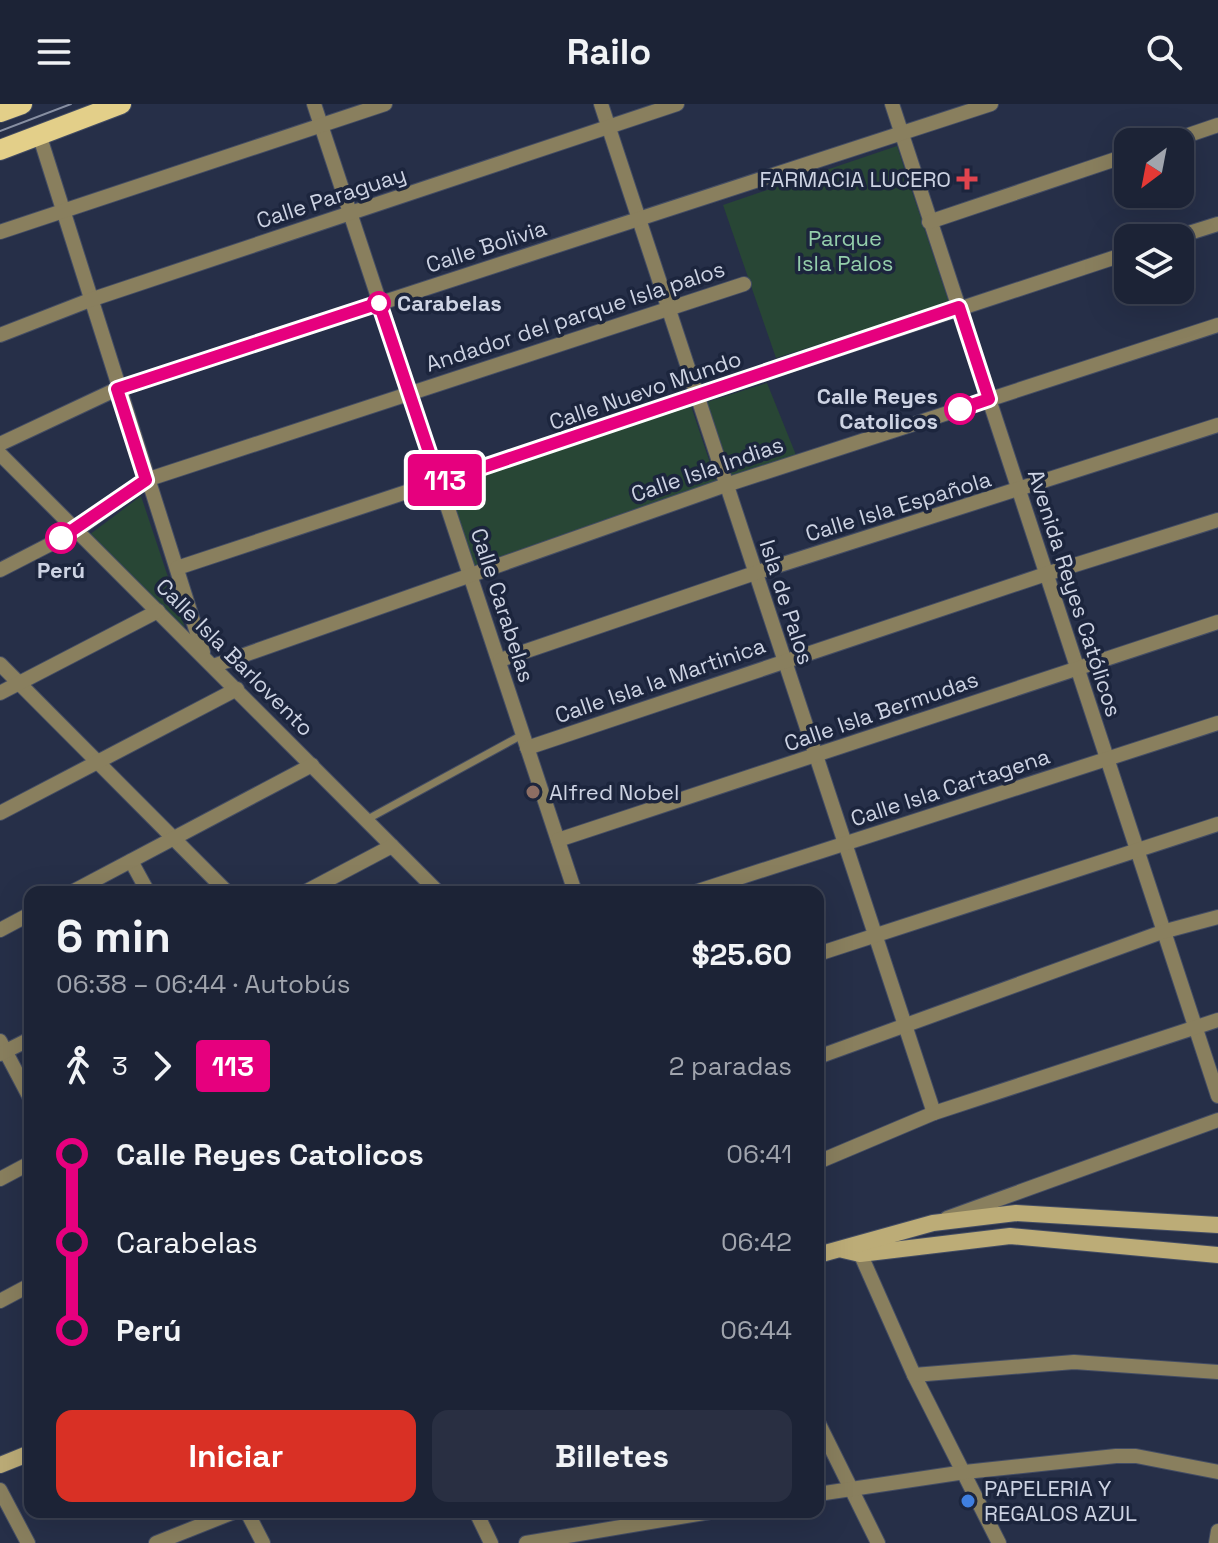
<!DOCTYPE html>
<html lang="es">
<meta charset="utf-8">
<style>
:root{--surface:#1c2336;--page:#292f42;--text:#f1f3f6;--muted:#a0a4ad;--line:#3a4051;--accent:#d93025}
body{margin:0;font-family:"Space Grotesk",sans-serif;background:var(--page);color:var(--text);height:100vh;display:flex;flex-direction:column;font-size:30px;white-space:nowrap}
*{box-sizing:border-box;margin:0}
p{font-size:26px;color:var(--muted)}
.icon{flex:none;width:44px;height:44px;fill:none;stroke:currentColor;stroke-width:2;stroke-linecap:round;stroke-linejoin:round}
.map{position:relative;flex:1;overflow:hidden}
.panel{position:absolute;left:24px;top:782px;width:800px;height:632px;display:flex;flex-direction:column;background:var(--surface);border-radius:16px;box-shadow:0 8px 32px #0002,0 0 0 2px var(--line)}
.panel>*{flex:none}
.badge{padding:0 16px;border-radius:6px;font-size:28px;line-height:52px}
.needle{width:52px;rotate:212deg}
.controls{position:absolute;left:1114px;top:24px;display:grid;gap:16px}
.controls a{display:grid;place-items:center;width:80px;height:80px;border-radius:16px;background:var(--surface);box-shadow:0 8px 32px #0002,0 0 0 2px var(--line);font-size:40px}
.map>.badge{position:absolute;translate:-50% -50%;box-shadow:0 0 0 4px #fff}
.legs{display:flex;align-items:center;gap:12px;height:88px;padding:0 32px;font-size:26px}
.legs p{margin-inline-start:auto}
.overview{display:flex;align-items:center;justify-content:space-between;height:136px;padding:0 32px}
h1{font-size:44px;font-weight:700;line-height:60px}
.button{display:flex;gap:16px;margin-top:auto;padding:16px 32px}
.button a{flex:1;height:92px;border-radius:16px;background:var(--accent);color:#fff;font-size:32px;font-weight:700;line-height:92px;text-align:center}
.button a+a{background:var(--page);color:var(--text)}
ul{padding:0 32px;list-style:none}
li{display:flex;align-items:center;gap:28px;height:88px;font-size:30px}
li i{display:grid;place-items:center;width:12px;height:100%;margin:0 10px;background:currentColor}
li i::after{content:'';width:20px;height:20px;margin:-10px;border:6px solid;border-radius:50%;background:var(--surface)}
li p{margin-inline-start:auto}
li:first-child i{background:linear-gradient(#0000 50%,currentColor 0)}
li:last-child i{background:linear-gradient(currentColor 50%,#0000 0)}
header{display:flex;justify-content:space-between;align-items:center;height:104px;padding:0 32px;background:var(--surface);font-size:36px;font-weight:700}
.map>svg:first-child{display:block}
.green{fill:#284635}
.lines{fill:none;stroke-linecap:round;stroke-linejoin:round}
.service-casing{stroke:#444d64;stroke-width:9}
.minor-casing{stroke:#444d64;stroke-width:16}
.secondary-casing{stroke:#444d64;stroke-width:18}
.primary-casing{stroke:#444d64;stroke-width:22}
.service{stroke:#897f5e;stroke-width:7}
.minor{stroke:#897f5e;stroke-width:14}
.secondary{stroke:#bcac77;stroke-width:16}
.primary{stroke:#e3cf89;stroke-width:20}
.tram{stroke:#878fa2;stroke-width:2}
.line-1-casing{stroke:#fff;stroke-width:18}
.line-1{stroke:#e6007e;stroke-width:12}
.health-dot{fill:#e0444e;stroke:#1c253d;stroke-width:3}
.stop-1-dot{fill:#fff;stroke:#e6007e;stroke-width:4}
.education-dot{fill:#8d6e63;stroke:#1c253d;stroke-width:3}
.shop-dot{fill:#3f7fe0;stroke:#1c253d;stroke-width:3}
.labels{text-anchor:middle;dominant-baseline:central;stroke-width:7;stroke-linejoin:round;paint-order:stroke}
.poi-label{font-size:22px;fill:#cdd3e3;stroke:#1c253d;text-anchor:start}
.street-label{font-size:22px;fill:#cdd3e3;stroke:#1c253d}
.park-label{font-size:22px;fill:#94ceab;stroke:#1c253d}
.stop-label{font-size:22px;font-weight:bold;fill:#cdd3e3;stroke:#1c253d;text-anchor:start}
</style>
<header><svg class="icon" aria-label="menu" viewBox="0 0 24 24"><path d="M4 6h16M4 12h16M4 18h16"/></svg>Railo<svg class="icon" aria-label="search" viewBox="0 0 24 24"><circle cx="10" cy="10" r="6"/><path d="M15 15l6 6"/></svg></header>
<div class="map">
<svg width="1218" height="1439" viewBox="0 0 1218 1439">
<rect width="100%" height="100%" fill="#262f48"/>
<g class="green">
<polygon points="897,42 949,199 776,254 723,101"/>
<polygon points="767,279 796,351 732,372 707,298"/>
<polygon points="691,302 716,377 475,462 448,384"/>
<polygon points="141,392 185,524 89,431"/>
</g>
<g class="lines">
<g class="service-casing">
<polyline id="service" points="366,716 522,631"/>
</g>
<g class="minor-casing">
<g id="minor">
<polyline points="314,0 575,788"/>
<polyline points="601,0 934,1009"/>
<polyline points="892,0 1218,992"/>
<polyline points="39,30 203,548"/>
<polyline points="1168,38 1218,21"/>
<polyline points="929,118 1128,51"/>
<polyline points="0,128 385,0"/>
<polyline points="1173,134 1218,120"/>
<polyline points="0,231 90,196 677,0"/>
<polyline points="0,340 117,285 991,0"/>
<polyline points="0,350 438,788"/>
<polyline points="177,464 1128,149"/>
<polyline points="0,466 74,428 146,376 744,180"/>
<polyline points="500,556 755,469 1218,321"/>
<polyline points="0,560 227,788"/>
<polyline points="213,562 726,381 1218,221"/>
<polyline points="0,589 158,507"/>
<polyline points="527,644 1046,470 1218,416"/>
<polyline points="0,709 237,585"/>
<polyline points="558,736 1218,518"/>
<polyline points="131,757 148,788"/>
<polyline points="72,788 312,661"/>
<polyline points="305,788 392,742"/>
<polyline points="695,788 1218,619"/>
<polyline points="0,826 30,810"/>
<polyline points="818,850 1218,720"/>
<polyline points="0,937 30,994"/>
<polyline points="0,950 30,935"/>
<polyline points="818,953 1162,828 1218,813"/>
<polyline points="818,1058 934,1009 1218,916"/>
<polyline points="0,1075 30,1059"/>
<polyline points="947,1114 1218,1016"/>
<polyline points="856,1140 914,1271 999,1439"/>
<polyline points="0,1197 30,1181"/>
<polyline points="914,1271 1074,1258 1218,1268"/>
<polyline points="818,1318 878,1439"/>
<polyline points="0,1386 28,1439"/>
<polyline points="818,1390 965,1368 1116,1352 1136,1352 1218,1368"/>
<polyline points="247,1408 263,1439"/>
<polyline points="476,1408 491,1439"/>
<polyline points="156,1439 234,1408"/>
<polyline points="526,1439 710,1408"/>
<polyline points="1216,1439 1218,1427"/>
</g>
</g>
<g class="secondary-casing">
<g id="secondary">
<polyline points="843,1146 860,1150 1010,1132 1218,1151"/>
<polyline points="818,1151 933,1119 1016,1109 1218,1121"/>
<polyline points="0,1361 30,1349"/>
</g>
</g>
<g class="primary-casing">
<g id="primary">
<polyline points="0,8 22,0"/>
<polyline points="0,46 121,0"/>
</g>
</g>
<use href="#service" class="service"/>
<use href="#minor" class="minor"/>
<use href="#secondary" class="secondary"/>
<use href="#primary" class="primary"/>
<polyline class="tram" points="0,27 71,0"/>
</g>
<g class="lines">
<g class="line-1-casing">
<polyline id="line-1" points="61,434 146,376 117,285 379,199 439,378 959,203 989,295 960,305"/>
</g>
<use href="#line-1" class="line-1"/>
</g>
<path class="health-dot" d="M963 63h8v8h8v8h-8v8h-8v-8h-8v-8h8z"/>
<g class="stop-1-dot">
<circle cx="379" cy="199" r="10"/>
<circle cx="960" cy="305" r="14"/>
<circle cx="61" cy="434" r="14"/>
</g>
<circle class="education-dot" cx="533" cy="688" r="8"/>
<circle class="shop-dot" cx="968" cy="1397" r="8"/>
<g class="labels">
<g class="poi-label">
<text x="951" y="75" text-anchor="end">FARMACIA LUCERO</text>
<text x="549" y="688">Alfred Nobel</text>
<text x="984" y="1384">PAPELERIA Y<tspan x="984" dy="25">REGALOS AZUL</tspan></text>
</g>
<g class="street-label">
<text transform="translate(331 93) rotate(-18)">Calle Paraguay</text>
<text transform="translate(486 142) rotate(-18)">Calle Bolivia</text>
<text transform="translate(575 212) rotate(-18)">Andador del parque Isla palos</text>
<text transform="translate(645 286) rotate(-19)">Calle Nuevo Mundo</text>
<text transform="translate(707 365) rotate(-19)">Calle Isla Indias</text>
<text transform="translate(898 402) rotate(-17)">Calle Isla Española</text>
<text transform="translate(1075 489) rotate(72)">Avenida Reyes Católicos</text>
<text transform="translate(787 498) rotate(72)">Isla de Palos</text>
<text transform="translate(503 501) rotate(72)">Calle Carabelas</text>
<text transform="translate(235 553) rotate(45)">Calle Isla Barlovento</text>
<text transform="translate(660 576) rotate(-19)">Calle Isla la Martinica</text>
<text transform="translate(881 607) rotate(-19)">Calle Isla Bermudas</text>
<text transform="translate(950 683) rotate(-18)">Calle Isla Cartagena</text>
</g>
<g class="park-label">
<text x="845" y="134">Parque<tspan x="845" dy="25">Isla Palos</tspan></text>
</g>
<g class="stop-label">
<text x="397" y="199">Carabelas</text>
<text x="938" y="292" text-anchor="end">Calle Reyes<tspan x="938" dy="25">Catolicos</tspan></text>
<text x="61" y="466" text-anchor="middle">Perú</text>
</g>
</g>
</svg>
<div class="controls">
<a><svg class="needle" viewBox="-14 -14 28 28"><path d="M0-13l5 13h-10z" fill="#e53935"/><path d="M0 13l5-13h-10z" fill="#a0a4ad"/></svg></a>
<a><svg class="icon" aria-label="layers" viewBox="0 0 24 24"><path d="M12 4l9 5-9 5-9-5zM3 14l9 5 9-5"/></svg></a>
</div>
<b class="badge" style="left:445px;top:376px;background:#e6007e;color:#fff">113</b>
<section class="panel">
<div class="overview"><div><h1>6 min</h1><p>06:38 – 06:44 · Autobús</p></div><b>$25.60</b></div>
<div class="legs"><svg class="icon" aria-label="walk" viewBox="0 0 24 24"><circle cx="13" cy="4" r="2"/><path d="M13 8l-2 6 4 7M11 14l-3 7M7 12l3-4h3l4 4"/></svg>3<svg class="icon" aria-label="forward" viewBox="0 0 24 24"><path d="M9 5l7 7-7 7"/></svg><b class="badge" style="background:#e6007e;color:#fff">113</b><p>2 paradas</p></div>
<ul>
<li><i style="color:#e6007e"></i><b>Calle Reyes Catolicos</b><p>06:41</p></li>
<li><i style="color:#e6007e"></i><span>Carabelas</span><p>06:42</p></li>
<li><i style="color:#e6007e"></i><b>Perú</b><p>06:44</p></li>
</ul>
<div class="button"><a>Iniciar</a><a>Billetes</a></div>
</section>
</div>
